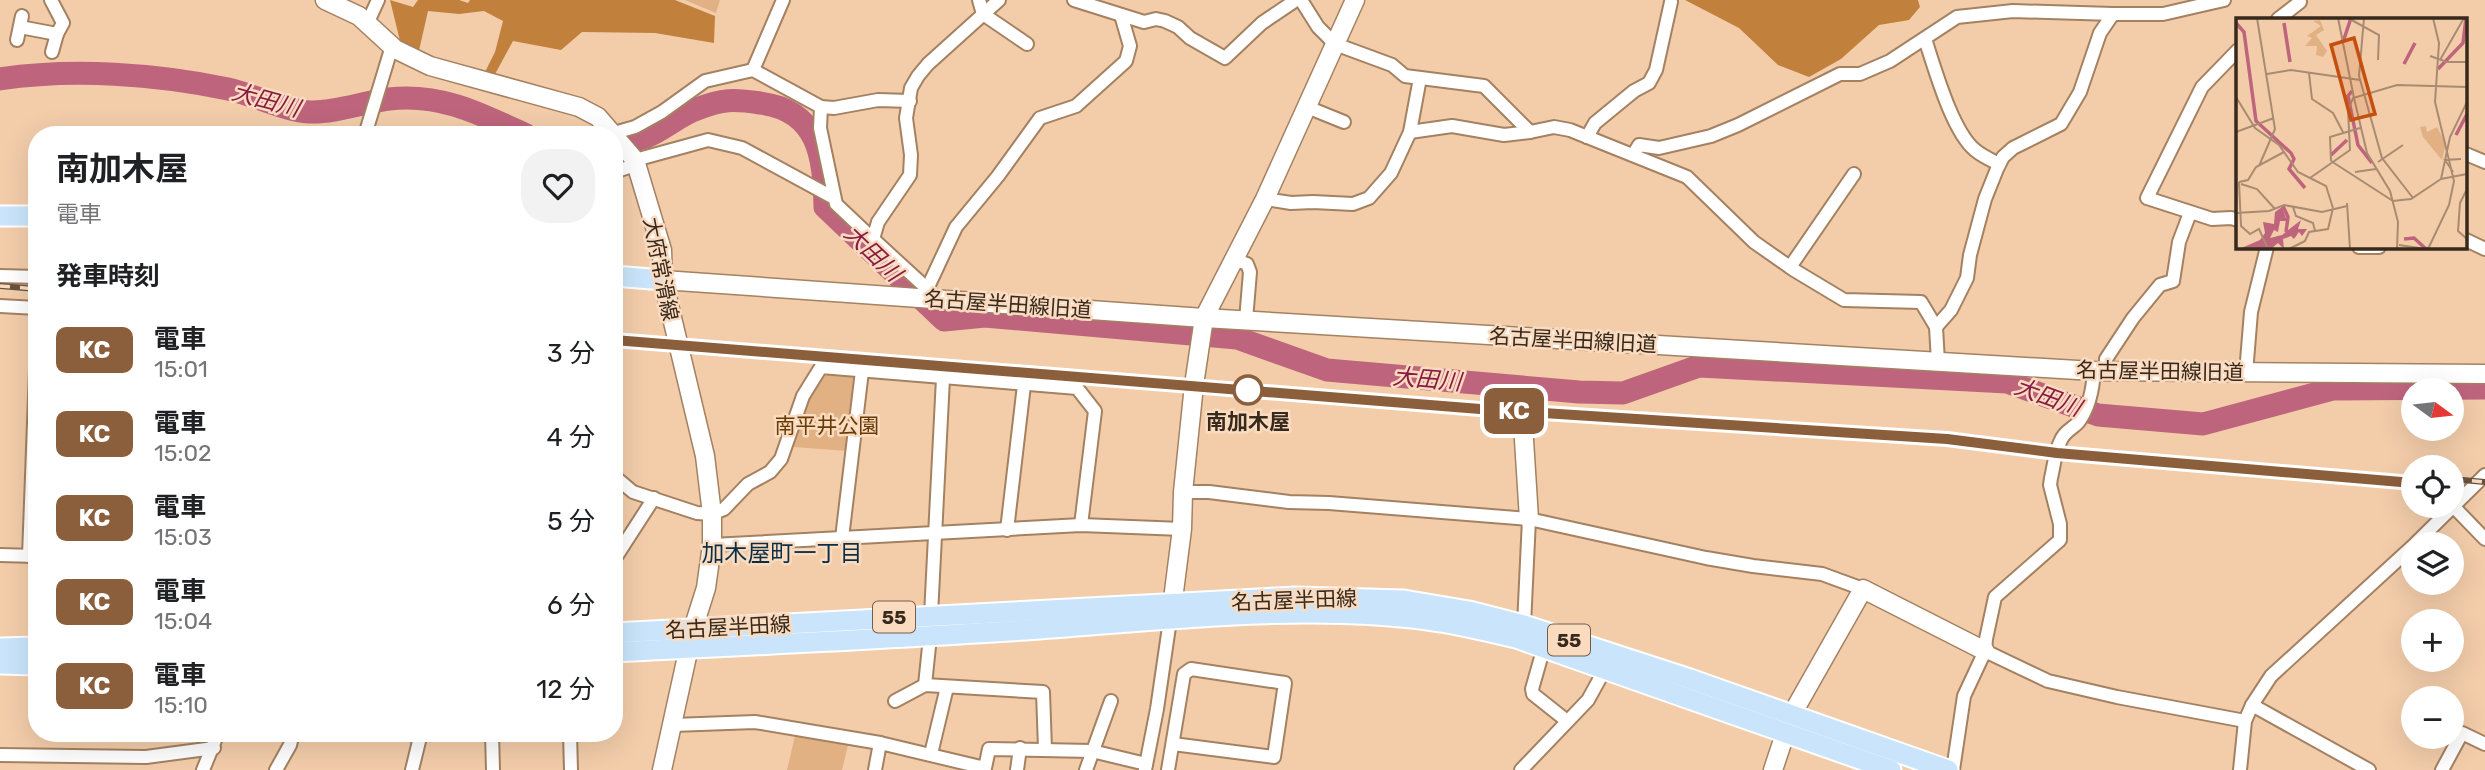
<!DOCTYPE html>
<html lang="ja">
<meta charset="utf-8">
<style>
:root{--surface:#fff;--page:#f2f2f2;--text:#202124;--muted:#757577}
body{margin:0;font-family:Rubik,"Noto Sans JP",sans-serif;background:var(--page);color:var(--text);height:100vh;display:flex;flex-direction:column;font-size:26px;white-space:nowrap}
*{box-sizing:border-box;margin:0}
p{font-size:23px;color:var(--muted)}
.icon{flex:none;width:38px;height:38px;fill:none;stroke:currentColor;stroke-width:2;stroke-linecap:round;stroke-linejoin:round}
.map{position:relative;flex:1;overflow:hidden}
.sheet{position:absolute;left:28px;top:126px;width:595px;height:616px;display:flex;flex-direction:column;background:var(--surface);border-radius:28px;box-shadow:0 7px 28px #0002}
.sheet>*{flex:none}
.badge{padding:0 14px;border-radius:10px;font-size:24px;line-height:46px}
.needle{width:46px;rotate:105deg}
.fabs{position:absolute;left:2401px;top:378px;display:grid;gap:14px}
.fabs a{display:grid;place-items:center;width:63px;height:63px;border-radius:50%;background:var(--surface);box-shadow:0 7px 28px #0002;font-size:35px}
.map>.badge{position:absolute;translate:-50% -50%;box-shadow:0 0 0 4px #fff}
h2{padding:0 28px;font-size:26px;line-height:63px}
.round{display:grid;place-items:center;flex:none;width:74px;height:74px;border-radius:28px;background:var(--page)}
.summary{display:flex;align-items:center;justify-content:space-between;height:119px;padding:0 28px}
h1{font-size:33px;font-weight:700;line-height:52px}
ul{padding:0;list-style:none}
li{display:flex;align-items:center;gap:21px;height:84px;padding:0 28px}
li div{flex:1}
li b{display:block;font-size:26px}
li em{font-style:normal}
li .badge{min-width:77px;font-weight:700;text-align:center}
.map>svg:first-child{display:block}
.green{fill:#e2b183}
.forest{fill:#c1803c}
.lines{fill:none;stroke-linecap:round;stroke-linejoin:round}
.stream{stroke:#965360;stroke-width:3.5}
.river{stroke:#be657d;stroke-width:23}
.street-casing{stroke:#a48161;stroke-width:16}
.secondary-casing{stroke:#a48161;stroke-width:21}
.primary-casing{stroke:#fff;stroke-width:23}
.street{stroke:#fff;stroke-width:12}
.secondary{stroke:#fff;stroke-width:18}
.primary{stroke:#cae5fb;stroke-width:19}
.rail-casing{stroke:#675340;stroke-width:6}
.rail{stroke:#fadbc0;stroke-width:3.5;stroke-dasharray:10;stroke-linecap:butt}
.line-casing{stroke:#fff;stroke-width:16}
.line{stroke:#8b5e3c;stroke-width:10}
.stop-dot{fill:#fff;stroke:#8b5e3c;stroke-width:3.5}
.labels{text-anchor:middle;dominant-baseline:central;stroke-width:5;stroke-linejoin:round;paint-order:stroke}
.shield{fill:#fadbc0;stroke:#725e4c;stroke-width:2}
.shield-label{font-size:19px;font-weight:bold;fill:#37291b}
.street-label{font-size:21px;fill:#37291b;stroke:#fadbc0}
.stop-label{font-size:21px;font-weight:bold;fill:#37291b;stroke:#fadbc0}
.park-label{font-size:21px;fill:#673b05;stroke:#fadbc0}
.water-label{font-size:23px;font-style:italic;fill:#891c44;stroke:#fadbc0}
.neighbourhood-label{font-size:23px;fill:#0b2e47;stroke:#fadbc0}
.inset-river{fill:none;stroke:#be657d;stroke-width:3.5}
.inset-road{fill:none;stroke:#a88b71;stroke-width:2}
.view{fill:#c54f0f;fill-opacity:0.15;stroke:#c54f0f;stroke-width:3.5}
.inset-edge{fill:none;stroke:#37291b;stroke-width:3.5}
</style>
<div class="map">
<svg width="2485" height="770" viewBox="0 0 2485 770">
<rect width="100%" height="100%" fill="#f3cdaa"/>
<g class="green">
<polygon points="685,0 720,0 716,13"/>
<polygon points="827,374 854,375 855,383 847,451 793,447 809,396"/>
<polygon points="795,736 848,745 842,770 787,770"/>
</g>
<g class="forest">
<polygon points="390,0 413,7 418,0 459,0 468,3 470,0 675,0 715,16 714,43 655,33 582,32 561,50 513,41 494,76 484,74 495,52 503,21 484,11 459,14 428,11 418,55 401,45"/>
<polygon points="1685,0 1918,0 1920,7 1909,20 1879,25 1841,59 1809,77 1778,65 1739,28"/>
</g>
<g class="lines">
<polyline class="stream" points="986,1 986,0"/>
<g class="river">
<path d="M0,79c73,-11 156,-5 228,10 27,6 54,21 82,23 24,1 55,-10 79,-13 52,-6 92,15 137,36"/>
<path d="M614,144c10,-2 22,-4 32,-7 18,-7 33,-22 51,-28 26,-10 36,-10 63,-6 59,7 64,54 65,104l119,113 41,-4 252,22 90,32 252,22 44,1 76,-27 308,16 91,33 105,9 130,-35 152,-1"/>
</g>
<g class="street-casing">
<g id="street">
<polyline points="51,0 63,23 57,34 52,52"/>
<polyline points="979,0 983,14 1027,44"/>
<polyline points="1074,0 1144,22 1156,19 1165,21 1178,27 1190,38 1225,58 1262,23 1296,0"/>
<polyline points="1301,0 1318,27 1335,44 1392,65 1405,76 1484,86 1530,132 1554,127 1570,130 1687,177 1754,242 1794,270 1844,300 1921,302 1936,327 1938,362"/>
<polyline points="2278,19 2300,2"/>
<polyline points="367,24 378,0"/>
<polyline points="20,27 57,34"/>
<path d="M1925,39c10,30 27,92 50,111 7,6 16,10 24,14"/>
<polyline points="17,40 22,16"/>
<polyline points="2238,50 2202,87 2147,198 2212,219 2231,218 2238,220"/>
<polyline points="753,70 783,0"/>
<polyline points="821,107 820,128 836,204 873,239"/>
<polyline points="1307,107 1344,122"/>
<polyline points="1410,132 1452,126 1504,135 1530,132"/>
<polyline points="614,133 635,127 662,112 705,81 753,70 821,107 834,108 878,100 910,101"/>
<polyline points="365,135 392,46"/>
<polyline points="1587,137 1595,123 1634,91 1649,83 1656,70 1671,2"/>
<polyline points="2466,154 2485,162"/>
<polyline points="1633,155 1639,145 1659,148 1711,136 1738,125 1840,74 1860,74 1890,61 1957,17 2013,11 2113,14"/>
<polyline points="614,172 629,167 635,160 708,140 742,148 834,198"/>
<polyline points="1265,199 1291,203 1313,202 1353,204 1369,198 1391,173 1410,132 1420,78"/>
<polyline points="2466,240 2485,249"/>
<polyline points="2359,247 2379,247"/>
<polyline points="1234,259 1247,264 1250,272 1246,320"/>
<polyline points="1790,267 1854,174"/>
<polyline points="0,276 37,277"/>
<polyline points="928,287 956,227 998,176 1040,118 1076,106 1126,61 1130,46 1121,15"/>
<polyline points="934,299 928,287 922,284 873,239 878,222 910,175 911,155 906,118 911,88 918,76 928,64 999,0"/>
<polyline points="0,306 37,308"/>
<polyline points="1936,327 1951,310 1967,278 1970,255 1985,199 1997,169 2003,157 2013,148 2061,124 2080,92 2100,33 2113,14 2163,14 2224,0"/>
<polyline points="2106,371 2106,359 2133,318 2160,285 2173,281 2179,242 2190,213"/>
<polyline points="2246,373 2251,312 2267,247"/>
<polyline points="614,476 633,492 697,513 712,514 724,509 748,484 770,472 781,459 803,396 821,367 1077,388 1095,411 1081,525"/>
<polyline points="1183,492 1209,492 1289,502 1329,503 1529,519 1706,558 1753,566 1822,574 1863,589"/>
<polyline points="2453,506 2485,539"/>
<polyline points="1007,530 1024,385"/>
<polyline points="842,538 862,371"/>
<polyline points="2415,544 2485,475"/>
<polyline points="712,545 1081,525 1182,529"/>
<polyline points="0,555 36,556"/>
<polyline points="29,556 37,343"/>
<polyline points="614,560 654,498"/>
<polyline points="931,615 943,378"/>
<polyline points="1524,625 1529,519"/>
<polyline points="1544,647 1532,689 1533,694 1567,721"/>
<polyline points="1985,651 2048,681 2117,697 2245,721"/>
<polyline points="925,685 930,637"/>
<polyline points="895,701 925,685 1043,692 1045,749"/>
<polyline points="2252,705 2369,770"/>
<polyline points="673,725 755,722 880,743"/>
<polyline points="492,733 493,770"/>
<polyline points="570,733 571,770"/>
<polyline points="931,754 947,687"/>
<polyline points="0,755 146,757 214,748"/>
<polyline points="203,770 218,733"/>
<polyline points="276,770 290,745 293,733"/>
<polyline points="412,770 421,733"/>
<polyline points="875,770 880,743 985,768 989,749 1092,751 1146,764"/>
<polyline points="1017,770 1020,748"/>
<polyline points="1086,770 1111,701"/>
<polyline points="1145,770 1157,709 1170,620"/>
<polyline points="1168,770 1184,674 1191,669 1285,683 1274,757 1173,744"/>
<polyline points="1521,770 1588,700 1599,680"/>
<path d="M1953,770l11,-74 21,-45 1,-12 9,-42 65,-57v-16l-10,-39 1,-7c3,-12 4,-27 10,-38 4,-10 14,-12 19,-20 9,-13 13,-33 14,-49"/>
<polyline points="2240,770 2245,721 2252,705 2271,676 2413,546"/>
<polyline points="2442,770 2462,733 2485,744"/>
</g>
</g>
<g class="secondary-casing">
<g id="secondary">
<polyline points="325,0 359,16 395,49 430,66 579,107 598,117 635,160 662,250 663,280 705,456 712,514 712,545 706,588 693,629 662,770"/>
<polyline points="663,280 1204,318 2094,371 2485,374"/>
<polyline points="1523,424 1529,519"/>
<polyline points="1171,615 1182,529 1183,492 1194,385 1204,318 1265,199 1355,0"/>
<polyline points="1773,770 1791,716 1863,589 1985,651"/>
</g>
</g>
<g class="primary-casing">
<g id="primary">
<polyline points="0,216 37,216"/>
<polyline points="614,276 663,280"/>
<polyline points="614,633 1295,597 1404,600 1469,611 1524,625 1690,679 1948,770"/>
<polyline points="0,648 37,647"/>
<path d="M614,652c138,-7 275,-13 412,-22 129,-9 274,-27 402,-10 30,4 59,11 88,18l375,132"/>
<polyline points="0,664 37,665"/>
</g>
</g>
<use href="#street" class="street"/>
<use href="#secondary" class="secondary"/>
<use href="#primary" class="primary"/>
<g class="rail-casing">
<g id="rail">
<polyline points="0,286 37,289"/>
<polyline points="614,340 1480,409 1947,439 2057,453 2413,483"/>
<polyline points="2452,479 2485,482"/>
</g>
</g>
<use href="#rail" class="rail"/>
</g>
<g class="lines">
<g class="line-casing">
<polyline id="line" points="614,340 1480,409 1947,439 2057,453 2413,483"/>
</g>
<use href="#line" class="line"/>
</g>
<circle class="stop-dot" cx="1248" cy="390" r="14"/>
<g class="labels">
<g class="shield">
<rect x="873" y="601.5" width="42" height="31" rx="5"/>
<rect x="1548" y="624.5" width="42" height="31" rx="5"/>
</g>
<g class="shield-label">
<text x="894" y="617">55</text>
<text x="1569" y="640">55</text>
</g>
<g class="street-label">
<text transform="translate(661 269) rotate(79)">大府常滑線</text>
<text transform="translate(1008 304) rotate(4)">名古屋半田線旧道</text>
<text transform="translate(1573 340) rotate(3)">名古屋半田線旧道</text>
<text transform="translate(2160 371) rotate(1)">名古屋半田線旧道</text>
<text transform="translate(1294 600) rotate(-2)">名古屋半田線</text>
<text transform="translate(728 627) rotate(-3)">名古屋半田線</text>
</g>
<g class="stop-label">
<text x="1248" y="421">南加木屋</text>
</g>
<g class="park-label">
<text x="827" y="425">南平井公園</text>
</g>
<g class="water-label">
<text transform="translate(266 100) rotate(15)">大田川</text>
<text transform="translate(873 253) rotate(44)">大田川</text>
<text transform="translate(1427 379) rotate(5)">大田川</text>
<text transform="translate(2048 397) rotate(20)">大田川</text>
</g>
<g class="neighbourhood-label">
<text x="782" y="553">加木屋町一丁目</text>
</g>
</g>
<g transform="translate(2236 18)">
<rect width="231" height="231" fill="#f3cdaa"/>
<path d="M84,2l4,10 -8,5 11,16 -4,6 -7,-2 1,-9h-12l7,-8 -5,-2 14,-10 -8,-5zM190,108l1,6 10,-5 9,17 -4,16 -19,-23 -3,-10z" fill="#e2b183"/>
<path d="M46,189l5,14h-7l-2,11 -4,-2 -4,8 12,-3 19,-15 -3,9h9l-5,7 -3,-4 -5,7 -3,-3 -8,3 1,10 -6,-6 -6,5 -33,1 21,-9 5,-7 -2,-11 11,2 1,-12z" fill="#be657d"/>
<path class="inset-river" d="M0,5l8,9 12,89 35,32 3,6 -5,10 16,19M48,5l6,39M107,24l8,-24M168,46l11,-21M202,51l25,-26 3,-25M116,73l-4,5 10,49 14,18M220,117l11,-21M95,137l16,-15M47,188l5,11 -2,15M168,221l10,-1 12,11"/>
<path class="inset-road" d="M21,0l18,111 -16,37M48,0h51M102,0l16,80M112,0l31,17 -1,25M128,0l-5,58 23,82 31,40M194,38l17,6h20M204,42l24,-42M73,55l3,26 21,14 10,19M31,56l24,-4 69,10M0,79l19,31 24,17 19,27 28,14 7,22M118,80l13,55 23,38 8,31 -1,27M0,114l38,-14M95,143l-1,-24 30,-9M95,143l62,40 18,-2 30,-20M142,144l25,-17M119,154l21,-3M217,154l-8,-12 16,-1M74,160l40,-28 -2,-39 5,-13 44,-13 70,2M205,161l9,-42 17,-35M205,161l26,-5M3,164l2,44 9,8 9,-5 9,20M3,164l9,-2 8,-13 28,-15M5,166l16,5 18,20M231,171l-7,14 -2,28 9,8M111,185l3,46M57,189l3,9 17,7 2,8M0,195l33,-2 15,-6 38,7 25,-6M163,227l27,4M53,231l16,-8 4,-9 19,-3 5,-21M192,231l21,-44 5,-24 -19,-79 4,-59 -6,-25"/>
<path class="view" d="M118,20l21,76 -24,6 -20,-75z"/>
<rect width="231" height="231" class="inset-edge"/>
</g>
</svg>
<div class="fabs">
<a><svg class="needle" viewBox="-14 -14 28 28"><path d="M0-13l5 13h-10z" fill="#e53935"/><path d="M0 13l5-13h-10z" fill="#757577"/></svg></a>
<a><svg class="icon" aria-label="locate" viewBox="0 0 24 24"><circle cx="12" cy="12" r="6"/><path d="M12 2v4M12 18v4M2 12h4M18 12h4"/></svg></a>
<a><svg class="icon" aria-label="layers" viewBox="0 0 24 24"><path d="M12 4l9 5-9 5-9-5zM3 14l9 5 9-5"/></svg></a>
<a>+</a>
<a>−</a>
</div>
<b class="badge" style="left:1514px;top:411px;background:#8b5e3c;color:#fff">KC</b>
<section class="sheet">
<div class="summary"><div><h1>南加木屋</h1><p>電車</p></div><a class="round"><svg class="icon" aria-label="heart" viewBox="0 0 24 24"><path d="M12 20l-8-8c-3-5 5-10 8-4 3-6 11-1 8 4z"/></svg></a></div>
<h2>発車時刻</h2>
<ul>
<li><span class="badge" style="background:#8b5e3c;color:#fff">KC</span><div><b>電車</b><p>15:01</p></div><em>3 分</em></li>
<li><span class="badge" style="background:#8b5e3c;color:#fff">KC</span><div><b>電車</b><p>15:02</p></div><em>4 分</em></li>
<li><span class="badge" style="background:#8b5e3c;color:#fff">KC</span><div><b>電車</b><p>15:03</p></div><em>5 分</em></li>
<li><span class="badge" style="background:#8b5e3c;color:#fff">KC</span><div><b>電車</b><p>15:04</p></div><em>6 分</em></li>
<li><span class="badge" style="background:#8b5e3c;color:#fff">KC</span><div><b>電車</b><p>15:10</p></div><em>12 分</em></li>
</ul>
</section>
</div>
